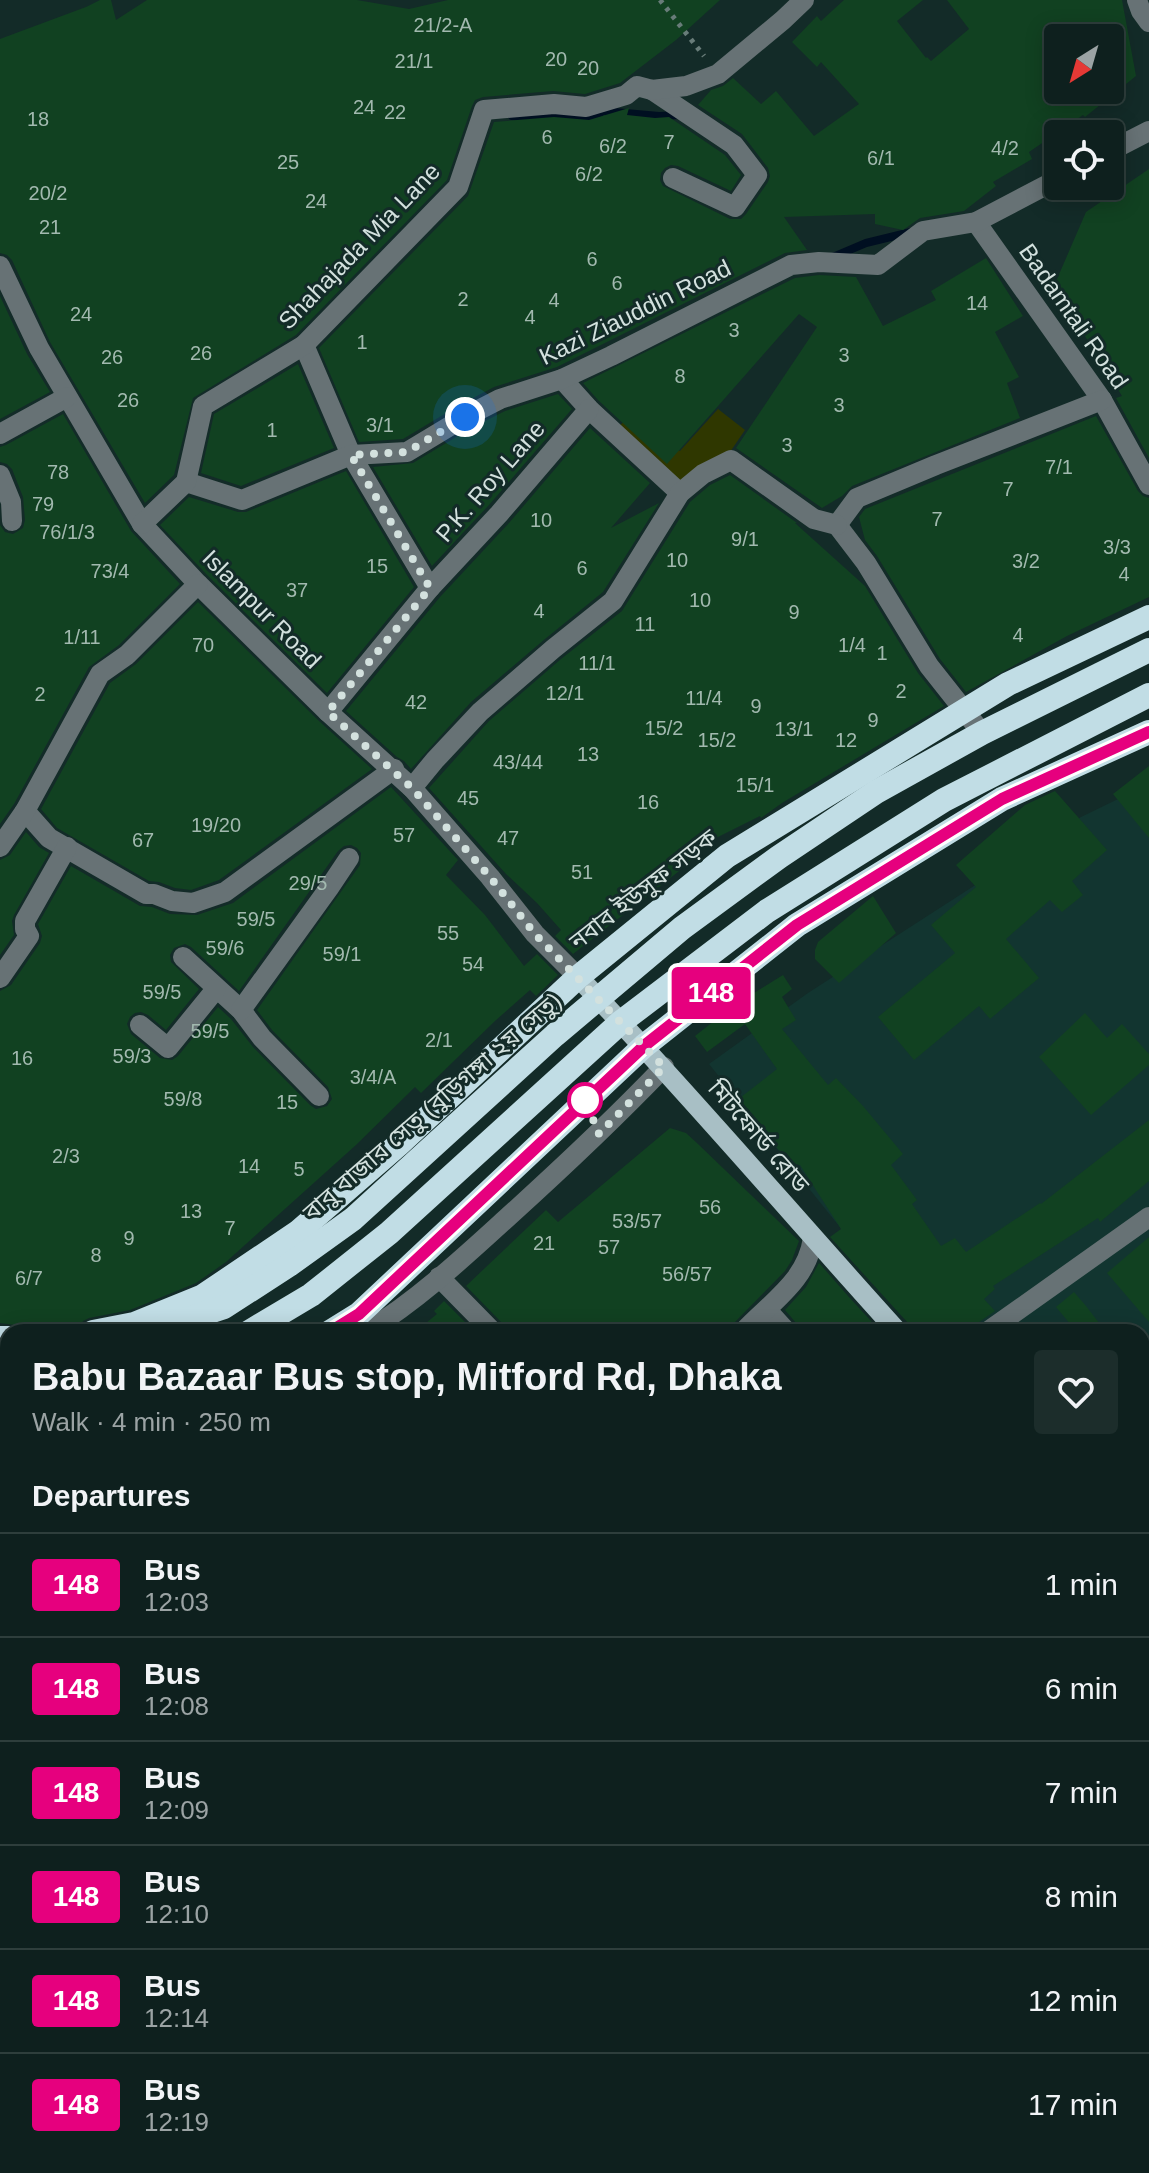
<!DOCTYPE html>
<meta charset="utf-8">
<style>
:root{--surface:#0e201e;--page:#1c2d2b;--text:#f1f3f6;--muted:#9ba3a4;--line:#2e3e3c}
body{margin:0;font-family:Arial,"Noto Sans Bengali",sans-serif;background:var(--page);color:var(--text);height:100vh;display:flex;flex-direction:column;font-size:30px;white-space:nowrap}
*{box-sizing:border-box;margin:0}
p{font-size:26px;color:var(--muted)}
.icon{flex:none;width:44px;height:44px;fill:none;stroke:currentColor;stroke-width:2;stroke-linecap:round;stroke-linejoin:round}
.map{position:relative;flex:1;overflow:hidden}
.details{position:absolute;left:0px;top:1324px;width:1150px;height:850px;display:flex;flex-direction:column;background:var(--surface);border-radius:24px 24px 0 0;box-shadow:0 4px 20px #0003,0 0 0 2px var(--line)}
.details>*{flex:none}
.badge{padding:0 16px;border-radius:6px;font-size:28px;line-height:52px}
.needle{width:52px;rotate:217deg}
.buttons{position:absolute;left:1044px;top:24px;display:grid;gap:16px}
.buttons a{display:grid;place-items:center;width:80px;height:80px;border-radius:8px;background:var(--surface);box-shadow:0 4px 20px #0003,0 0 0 2px var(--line);font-size:40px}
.you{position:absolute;width:40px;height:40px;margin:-20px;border:6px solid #fff;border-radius:50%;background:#1a73e8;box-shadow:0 0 0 12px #1a73e833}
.map>.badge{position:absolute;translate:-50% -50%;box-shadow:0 0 0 4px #fff}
h2{padding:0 32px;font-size:30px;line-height:72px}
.round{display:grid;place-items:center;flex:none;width:84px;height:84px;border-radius:8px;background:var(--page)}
.summary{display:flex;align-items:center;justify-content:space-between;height:136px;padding:0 32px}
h1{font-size:38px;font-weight:700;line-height:60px}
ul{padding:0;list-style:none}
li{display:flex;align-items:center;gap:24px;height:104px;padding:0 32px;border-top:2px solid var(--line)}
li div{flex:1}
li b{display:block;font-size:30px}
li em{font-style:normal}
li .badge{min-width:88px;font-weight:700;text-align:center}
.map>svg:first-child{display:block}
.built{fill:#123530}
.green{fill:#2f3700}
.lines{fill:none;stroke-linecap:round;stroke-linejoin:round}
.stream{stroke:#000f21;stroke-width:8}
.building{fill:#114121;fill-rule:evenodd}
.path{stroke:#687c79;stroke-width:5;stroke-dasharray:4 6;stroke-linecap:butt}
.minor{stroke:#677275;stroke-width:20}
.major{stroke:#a8bfc5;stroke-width:20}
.highway{stroke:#c1dde5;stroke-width:24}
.highway-bridge{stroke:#c1dde5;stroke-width:24}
.line-casing{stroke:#fff;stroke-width:18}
.line{stroke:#e6007e;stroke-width:12}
.walk{stroke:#d3e1de;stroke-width:8;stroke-dasharray:0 14.4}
.stop-dot{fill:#fff;stroke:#e6007e;stroke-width:4}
.labels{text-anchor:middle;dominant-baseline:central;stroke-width:6;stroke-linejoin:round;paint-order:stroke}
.number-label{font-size:20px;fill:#a2b9af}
.street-label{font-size:24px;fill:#d3e1de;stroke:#132b28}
</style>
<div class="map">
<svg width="1149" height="2173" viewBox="0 0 1149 2173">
<rect width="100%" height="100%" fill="#132b28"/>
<polygon class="built" points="1149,784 1149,1670 1142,1656 1142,1332 924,1332 709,1064 808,993 1081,817"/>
<g class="green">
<polygon points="640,407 655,432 680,451 718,409 745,430 730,452 679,486 617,428"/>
<polygon points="0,1463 8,1463 8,1780 0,1772"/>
</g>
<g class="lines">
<g class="stream">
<polyline points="512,116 590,119 603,111 659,116 680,115"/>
<polyline points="833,257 866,243 911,232"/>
</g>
</g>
<g class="building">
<polygon points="100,0 111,0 116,20 147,0 357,0 409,9 448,0 720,0 676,40 620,83 585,94 553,91 483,97 475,100 472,106 447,180 296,335 193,398 174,475 145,503 50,342 12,260 7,255 0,253 0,39 86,7"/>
<path d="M844,0h79l-26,21 29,37 1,-1 4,4 38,-32 -22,-29h175l14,76 -51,41 -2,-2 -54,37 3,7 -39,23 3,4 -32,25 -44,7 -17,12 -28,-6v-10l-91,3 23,33 -22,3 -228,114 -63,20 -36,19 -55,33 -44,3 -40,-94 149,-152 26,-74 60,-5 35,3 40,-12 -2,7 28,3 14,-1 56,38 16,20 -10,16 -53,-25 -7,-1 -6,3 -4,5 -1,7 3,6 67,33h11l5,-5 22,-32 2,-6 -2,-8 -26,-34 -44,-29 13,-15 12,-4 10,-8 28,26 15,-13 38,45 45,-32 -38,-42 -4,5 -25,-25 25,-26 4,5zM1058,38h52v52h-52z"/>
<polygon points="1149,169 1149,458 1116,398 1122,396 1054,286 1086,212"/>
<polygon points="986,258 1023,316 995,332 1019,377 1007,383 1020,418 852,486 842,496 822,508 736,448 817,327 799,314 667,464 598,400 583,383 795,278 819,275 856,277 883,326 936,300 931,291"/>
<polygon points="0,296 27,354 50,392 0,419"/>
<polygon points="298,364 334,448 241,486 201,473 214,414"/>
<polygon points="558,394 572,409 489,505 432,566 373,467 413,463 471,428 505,411"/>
<polygon points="63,414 131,531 180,584 119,645 89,667 14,804 0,824 0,525 5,532 13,534 23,528 25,520 23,497 12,469 7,464 0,462 0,447 6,445"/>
<polygon points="1096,416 1138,491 1143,496 1149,498 1149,597 1067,636 966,692 940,659 877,556 865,540 859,517 865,509"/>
<polygon points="590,428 650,483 611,528 659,503 603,592 545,639 471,702 411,769 404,761 397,757 346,711 440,597 509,523"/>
<polygon points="346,471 414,587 327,693 207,575 160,525 189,497 238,512 246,512"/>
<polygon points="730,475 797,523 795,523 865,586 918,673 944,706 782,803 761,818 760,816 716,838 678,872 573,954 555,936 561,930 537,903 506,874 429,788 489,721 561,659 622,611 690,502 710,485"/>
<polygon points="198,602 319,721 372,769 219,880 191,890 175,888 159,882 149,881 57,828 41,809 110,683 136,664"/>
<polygon points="1149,766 1149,838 1113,794"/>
<path d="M391,787l67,73 -12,15 39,40 39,51 13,-12 21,21 -22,21 -6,-6 -35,31 -74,72 -6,-6 -59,58 -130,117 -30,21 -66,27 -41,8 -6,3 -5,11h-56l-7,-7 -15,-2v-332l11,-6 29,-42 2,-7 -4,-12 33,-58 69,40 12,1 18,7 27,1 36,-12zM351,845l6,3 4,5 -1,12 -103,145 15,20 56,57 4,12 -5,7 -11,3 -6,-4 -57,-58 -22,-28 -13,-12 -40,49 -6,4 -12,-2 -29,-24 -4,-10 3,-7 5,-4 6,-1 7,3 18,15 33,-41 -28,-27 -1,-7 4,-7 11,-4 6,3 48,44 99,-140 6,-5z"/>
<polygon points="1055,791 1107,850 1072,881 1083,895 1062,912 1050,900 1006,939 1039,978 990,1019 979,1006 914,1060 878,1017 955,953 931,925 976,887 956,865 1025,805"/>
<polygon points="26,832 39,847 49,853 14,915 12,921 14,935 0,955 0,860 10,855"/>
<polygon points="873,896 896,933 839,983 815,959 815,950 818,942"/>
<polygon points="783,975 792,989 782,997 796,1020 782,1029 828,1085 836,1078 863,1106 903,1154 891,1165 917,1200 912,1204 941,1246 955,1238 966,1252 1040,1203 1041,1204 1149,1120 1149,1181 1100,1222 1098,1218 993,1286 995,1289 984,1299 995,1311 979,1322 974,1332 911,1332 908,1323 830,1237 841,1229 800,1165 796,1168 749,1119 736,1101 777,1069 745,1024 707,1052 695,1036 733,1006"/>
<polygon points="1085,1013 1107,1038 1122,1024 1149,1054 1149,1065 1091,1115 1039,1057"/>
<polygon points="670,1128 686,1133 698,1144 799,1241 792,1260 785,1271 734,1323 730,1332 506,1332 502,1323 466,1286 546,1210 558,1222"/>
<polygon points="1149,1237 1149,1322 1107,1273"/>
<polygon points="819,1263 848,1296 881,1332 800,1332 797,1324 785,1310 806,1287"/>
<polygon points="1074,1292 1086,1306 1106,1332 1077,1332 1056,1307"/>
<polygon points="444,1301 475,1332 415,1332 437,1314 434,1311"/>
</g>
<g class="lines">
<polyline class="path" points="660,0 704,56"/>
<g class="minor">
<polyline points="1137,0 1141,11 1149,22"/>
<polyline points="652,90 734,145 757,175 735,207 673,178"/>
<polyline points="1110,151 1149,131"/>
<polyline points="976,222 1102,400 1149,485"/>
<polyline points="0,266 39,348 142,524 198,584 328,712 412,788 490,877 535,934 578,977"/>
<polyline points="304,345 351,455 430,588"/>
<polyline points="562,379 589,409 680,493"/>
<polyline points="0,434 67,397"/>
<polyline points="0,475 11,502 12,521"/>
<polyline points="186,482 242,500 351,455 407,452 465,417 500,399 562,379 611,356 791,265 819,262 878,265 923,231 976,222 1058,179"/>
<polyline points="142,524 186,482 203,406 304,345 458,187 484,110 554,104 586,107 626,95 637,86 652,90 686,86 718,74 783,20 804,0"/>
<polyline points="837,525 857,498 936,465 1102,400"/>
<polyline points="837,525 866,563 929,666 982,733"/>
<polyline points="328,712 430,588 499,514 589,409"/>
<polyline points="412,788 435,760 480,712 553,649 613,601 680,493 703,474 731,460 814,519 837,525"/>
<polyline points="25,811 49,838 146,894 154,894 172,901 193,903 225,892 394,769"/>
<polyline points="0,847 25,811 100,674 127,655 198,584"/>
<polyline points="183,957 241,1010 262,1038 319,1096"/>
<polyline points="0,978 29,936 25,929 25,921 67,847"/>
<polyline points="241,1010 329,888 349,858"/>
<polyline points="140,1025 168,1048 216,989"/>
<polyline points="439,1277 493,1332"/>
<polyline points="767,1310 787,1332"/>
<path d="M366,1332c52,-32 98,-75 143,-116 53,-48 105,-97 155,-149"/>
<path d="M743,1332c28,-30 64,-51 70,-94"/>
<polyline points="987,1332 1149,1217"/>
<polyline points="0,1443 8,1443"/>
<polyline points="1142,1639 1149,1634"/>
<polyline points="0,1795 8,1804"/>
<polyline points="1142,1875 1149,1870"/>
<polyline points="0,2022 8,2014"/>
<polyline points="383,2166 393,2173"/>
<polyline points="860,2166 866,2173"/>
<polyline points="310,2173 316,2166"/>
<polyline points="524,2173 530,2166"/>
<polyline points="776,2173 783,2166"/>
</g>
<g class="major">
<path d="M578,977c110,115 213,237 320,355"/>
<polyline points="1142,1705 1149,1720"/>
</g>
<g class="highway">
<polyline points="93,1332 134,1324 203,1296 298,1232 398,1145 578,977 727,856 1008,684 1149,617"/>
<polyline points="330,1332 359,1314 644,1046 797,925 1002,799 1149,732"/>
<polyline points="0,1338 8,1338"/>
<polyline points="0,1359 8,1358"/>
<polyline points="0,1400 8,1399"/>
<polyline points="0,1424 8,1424"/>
</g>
<g class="highway-bridge">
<polyline points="148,1332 224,1307 289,1265 353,1219 555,1035 682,928 779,857 876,792 982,733 1149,650"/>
<polyline points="249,1332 311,1295 389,1233 621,1022 767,911 944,800 1149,695"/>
</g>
</g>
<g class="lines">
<g class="line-casing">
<polyline id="line" points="330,1332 359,1314 644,1046 797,925 1002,799 1149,732"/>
</g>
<use href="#line" class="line"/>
<polyline class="walk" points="465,417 407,452 351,455 430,588 328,712 412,788 490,877 535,934 664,1067 599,1134 585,1100"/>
</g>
<circle class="stop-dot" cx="585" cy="1100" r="16"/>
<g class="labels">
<g class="number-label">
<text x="443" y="25">21/2-A</text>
<text x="556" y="59">20</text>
<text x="414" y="61">21/1</text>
<text x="588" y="68">20</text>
<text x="364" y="107">24</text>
<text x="395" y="112">22</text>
<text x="38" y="119">18</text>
<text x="547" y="137">6</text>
<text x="669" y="142">7</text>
<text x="613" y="146">6/2</text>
<text x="1005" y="148">4/2</text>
<text x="881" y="158">6/1</text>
<text x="288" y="162">25</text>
<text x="589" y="174">6/2</text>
<text x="48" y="193">20/2</text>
<text x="316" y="201">24</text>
<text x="50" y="227">21</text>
<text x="592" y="259">6</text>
<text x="617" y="283">6</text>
<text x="463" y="299">2</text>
<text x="554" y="300">4</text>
<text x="977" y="303">14</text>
<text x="81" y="314">24</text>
<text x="530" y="317">4</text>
<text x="734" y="330">3</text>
<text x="362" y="342">1</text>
<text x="201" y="353">26</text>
<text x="844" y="355">3</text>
<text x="112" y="357">26</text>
<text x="680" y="376">8</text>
<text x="128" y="400">26</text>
<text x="839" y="405">3</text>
<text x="380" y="425">3/1</text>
<text x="272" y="430">1</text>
<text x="787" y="445">3</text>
<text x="1059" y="467">7/1</text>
<text x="58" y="472">78</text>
<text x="1008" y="489">7</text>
<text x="43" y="504">79</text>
<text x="937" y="519">7</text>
<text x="541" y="520">10</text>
<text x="67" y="532">76/1/3</text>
<text x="745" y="539">9/1</text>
<text x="1117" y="547">3/3</text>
<text x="677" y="560">10</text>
<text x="1026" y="561">3/2</text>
<text x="377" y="566">15</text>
<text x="582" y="568">6</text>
<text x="110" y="571">73/4</text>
<text x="1124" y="574">4</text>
<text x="297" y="590">37</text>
<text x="700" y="600">10</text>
<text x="539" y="611">4</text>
<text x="794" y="612">9</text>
<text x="645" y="624">11</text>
<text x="1018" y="635">4</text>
<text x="82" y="637">1/11</text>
<text x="203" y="645">70</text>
<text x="852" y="645">1/4</text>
<text x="882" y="653">1</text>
<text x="597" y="663">11/1</text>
<text x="901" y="691">2</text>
<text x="565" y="693">12/1</text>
<text x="40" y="694">2</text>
<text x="704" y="698">11/4</text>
<text x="416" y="702">42</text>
<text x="756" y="706">9</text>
<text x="873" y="720">9</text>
<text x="664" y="728">15/2</text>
<text x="794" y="729">13/1</text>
<text x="717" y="740">15/2</text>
<text x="846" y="740">12</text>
<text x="588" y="754">13</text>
<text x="518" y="762">43/44</text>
<text x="755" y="785">15/1</text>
<text x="468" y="798">45</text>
<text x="648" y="802">16</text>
<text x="216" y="825">19/20</text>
<text x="404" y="835">57</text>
<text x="508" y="838">47</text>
<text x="143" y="840">67</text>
<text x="582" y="872">51</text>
<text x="308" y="883">29/5</text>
<text x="256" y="919">59/5</text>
<text x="448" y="933">55</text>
<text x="225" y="948">59/6</text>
<text x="342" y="954">59/1</text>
<text x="473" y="964">54</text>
<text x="162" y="992">59/5</text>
<text x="210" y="1031">59/5</text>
<text x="439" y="1040">2/1</text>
<text x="132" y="1056">59/3</text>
<text x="22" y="1058">16</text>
<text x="373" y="1077">3/4/A</text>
<text x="183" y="1099">59/8</text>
<text x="287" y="1102">15</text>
<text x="66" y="1156">2/3</text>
<text x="249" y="1166">14</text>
<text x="299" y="1169">5</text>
<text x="710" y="1207">56</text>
<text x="191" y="1211">13</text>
<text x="637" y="1221">53/57</text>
<text x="230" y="1228">7</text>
<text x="129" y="1238">9</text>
<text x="544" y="1243">21</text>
<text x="609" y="1247">57</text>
<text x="96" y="1255">8</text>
<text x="687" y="1274">56/57</text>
<text x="29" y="1278">6/7</text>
</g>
<g class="street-label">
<text transform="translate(359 246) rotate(-46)">Shahajada Mia Lane</text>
<text transform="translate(635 312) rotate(-26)">Kazi Ziauddin Road</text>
<text transform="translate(1074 316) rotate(55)">Badamtali Road</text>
<text transform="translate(490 481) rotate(-49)">P.K. Roy Lane</text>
<text transform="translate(262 609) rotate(45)">Islampur Road</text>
<text transform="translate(643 889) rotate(-38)">নবাব ইউসুফ সড়ক</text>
<text transform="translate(432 1106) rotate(-41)">বাবু বাজার সেতু (বুড়িগঙ্গা ২য় সেতু)</text>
<text transform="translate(759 1136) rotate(49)">মিটফোর্ড রোড</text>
</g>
</g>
</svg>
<div class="buttons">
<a><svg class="needle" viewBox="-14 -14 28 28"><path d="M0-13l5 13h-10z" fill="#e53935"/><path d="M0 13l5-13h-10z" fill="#9ba3a4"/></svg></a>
<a><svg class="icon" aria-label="locate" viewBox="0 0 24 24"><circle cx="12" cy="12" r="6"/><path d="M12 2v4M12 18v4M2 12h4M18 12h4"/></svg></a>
</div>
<div class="you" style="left:465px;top:417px"></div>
<b class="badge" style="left:711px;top:993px;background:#e6007e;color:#fff">148</b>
<section class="details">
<div class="summary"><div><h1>Babu Bazaar Bus stop, Mitford Rd, Dhaka</h1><p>Walk · 4 min · 250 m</p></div><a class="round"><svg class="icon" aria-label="heart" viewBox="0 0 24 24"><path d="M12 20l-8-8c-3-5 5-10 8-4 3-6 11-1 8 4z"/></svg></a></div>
<h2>Departures</h2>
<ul>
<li><span class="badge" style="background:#e6007e;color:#fff">148</span><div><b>Bus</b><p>12:03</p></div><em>1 min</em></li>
<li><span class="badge" style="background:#e6007e;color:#fff">148</span><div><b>Bus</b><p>12:08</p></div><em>6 min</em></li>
<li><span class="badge" style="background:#e6007e;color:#fff">148</span><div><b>Bus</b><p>12:09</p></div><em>7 min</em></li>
<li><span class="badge" style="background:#e6007e;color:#fff">148</span><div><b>Bus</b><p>12:10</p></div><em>8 min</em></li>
<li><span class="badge" style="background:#e6007e;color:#fff">148</span><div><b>Bus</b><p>12:14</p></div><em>12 min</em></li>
<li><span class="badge" style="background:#e6007e;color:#fff">148</span><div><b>Bus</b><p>12:19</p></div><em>17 min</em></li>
</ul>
</section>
</div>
